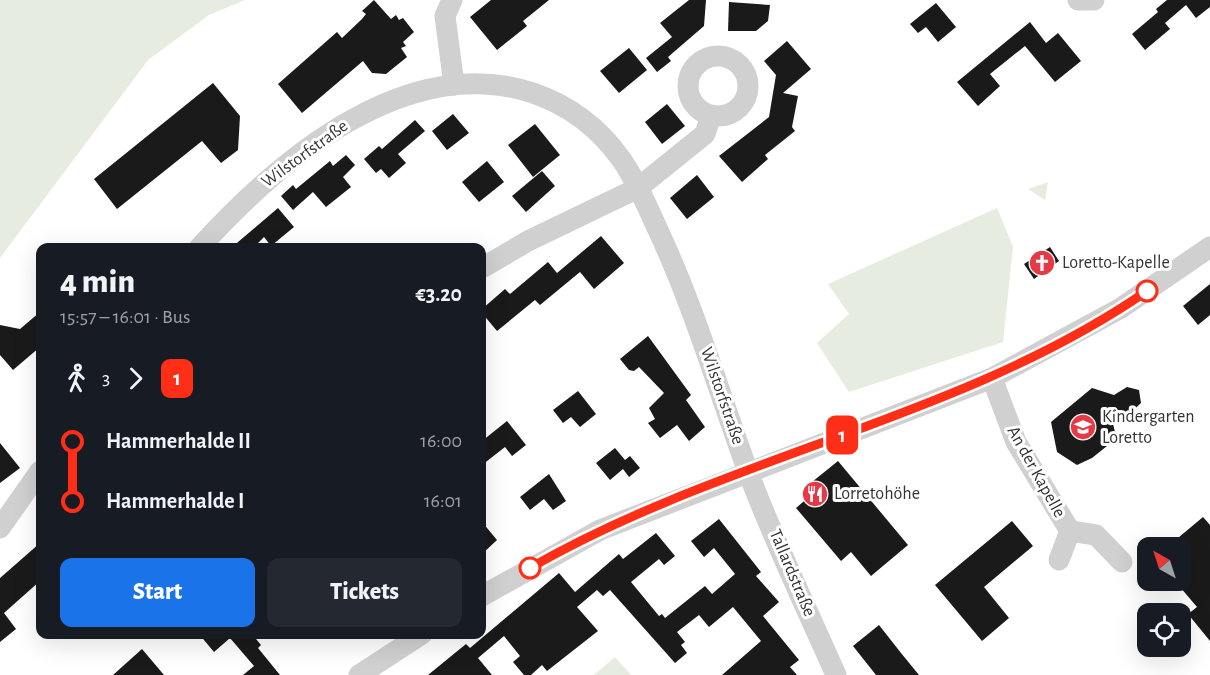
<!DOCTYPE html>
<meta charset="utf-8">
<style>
:root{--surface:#171b24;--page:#242831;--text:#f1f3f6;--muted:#9ea1a6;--accent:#1a73e8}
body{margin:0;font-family:"Alegreya Sans",sans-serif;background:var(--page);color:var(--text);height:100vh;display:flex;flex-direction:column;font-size:22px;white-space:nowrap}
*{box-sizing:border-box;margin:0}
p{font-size:20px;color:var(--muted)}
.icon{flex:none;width:33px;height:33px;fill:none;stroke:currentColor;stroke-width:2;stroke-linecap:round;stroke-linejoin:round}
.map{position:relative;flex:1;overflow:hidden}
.drawer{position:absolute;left:36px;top:243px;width:450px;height:396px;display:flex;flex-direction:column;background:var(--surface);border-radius:12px;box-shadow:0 6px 24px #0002}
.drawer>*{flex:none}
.badge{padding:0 12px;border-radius:9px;font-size:21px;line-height:39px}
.needle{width:39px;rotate:321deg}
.buttons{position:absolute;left:1137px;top:537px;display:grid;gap:12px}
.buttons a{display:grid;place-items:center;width:54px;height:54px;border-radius:12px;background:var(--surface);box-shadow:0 6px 24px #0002;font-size:30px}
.map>.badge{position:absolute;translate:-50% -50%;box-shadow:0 0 0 3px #fff}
.legs{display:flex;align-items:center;gap:9px;height:66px;padding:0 24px;font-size:20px}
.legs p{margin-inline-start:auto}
.summary{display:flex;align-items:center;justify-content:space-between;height:102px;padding:0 24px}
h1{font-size:33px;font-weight:800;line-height:45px}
.button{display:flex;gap:12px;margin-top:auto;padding:12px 24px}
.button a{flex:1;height:69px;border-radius:12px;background:var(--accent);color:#fff;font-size:24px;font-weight:800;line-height:69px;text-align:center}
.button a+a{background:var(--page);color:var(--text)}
ul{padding:0 24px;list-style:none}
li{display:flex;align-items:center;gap:21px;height:60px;font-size:22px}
li i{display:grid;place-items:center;width:9px;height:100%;margin:0 8px;background:currentColor}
li i::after{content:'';width:15px;height:15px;margin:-8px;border:4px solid;border-radius:50%;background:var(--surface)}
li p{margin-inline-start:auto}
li:first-child i{background:linear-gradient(#0000 50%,currentColor 0)}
li:last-child i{background:linear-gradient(currentColor 50%,#0000 0)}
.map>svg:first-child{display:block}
.green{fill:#e6ecdf}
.building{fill:#1a1a1a}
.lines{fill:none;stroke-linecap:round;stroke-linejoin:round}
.minor{stroke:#d0d0d0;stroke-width:21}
.line-1-casing{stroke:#fff;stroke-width:14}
.line-1{stroke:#ff2e17;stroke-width:9}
.stop-1-dot{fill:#fff;stroke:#ff2e17;stroke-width:3}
.labels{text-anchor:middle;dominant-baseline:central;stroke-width:6;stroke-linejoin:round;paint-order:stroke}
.street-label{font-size:18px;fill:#333;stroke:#fff}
.poi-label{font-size:18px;fill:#333;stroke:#fff;text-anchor:start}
</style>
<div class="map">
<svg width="1210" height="675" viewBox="0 0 1210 675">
<rect width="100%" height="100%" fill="#fff"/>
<g class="green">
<polygon points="0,0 245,0 209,15 148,60 0,258"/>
<polygon points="1048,182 1045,200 1028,189"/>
<polygon points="997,208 1013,247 1003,342 849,392 817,343 849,314 828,284"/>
<polygon points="615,657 631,675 594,675"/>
</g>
<g class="building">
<polygon points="374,0 391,19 396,15 399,20 403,18 414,32 403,42 406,46 401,48 407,57 386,74 372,73 363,61 302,113 278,84 337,32 342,38 362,19 366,14 362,11"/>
<polygon points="491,0 549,0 523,21 527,26 497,50 470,17"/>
<polygon points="689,0 706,0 704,26 668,57 671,61 657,72 646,58 672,37 660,23"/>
<polygon points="1167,0 1210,0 1210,7 1196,18 1186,5 1165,23 1170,29 1145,50 1132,34 1158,12 1156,9"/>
<polygon points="729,2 770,5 768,21 756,31 728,31"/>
<polygon points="936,3 956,27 938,42 926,27 918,33 910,24"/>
<polygon points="1030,22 1046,43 1058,33 1081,61 1055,82 1025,46 990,74 1000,86 978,106 957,82"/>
<polygon points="787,41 811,69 783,93 798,96 792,127 795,131 765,155 768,159 742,182 719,156 769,117 776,75 764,61"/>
<polygon points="629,48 647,70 619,93 600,71"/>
<polygon points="213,83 240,116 238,150 221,163 202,141 117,209 94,179"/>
<polygon points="667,104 685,126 662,144 645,122"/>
<polygon points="453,114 469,133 447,150 432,131"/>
<polygon points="415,120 425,131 398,154 406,163 389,178 381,169 376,173 364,159 379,146 382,149"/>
<polygon points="535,124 560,155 533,177 508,145"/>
<polygon points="346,155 355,165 343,177 351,187 326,207 313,192 293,210 281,196 293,185 296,189 330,161 333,166"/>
<polygon points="487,161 504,182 479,202 462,182"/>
<polygon points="542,171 555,186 526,212 512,196"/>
<polygon points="697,175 714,197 687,219 670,198"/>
<polygon points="278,208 294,227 271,246 264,237 253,248 231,248"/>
<polygon points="601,236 624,263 594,289 580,272 540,305 535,300 497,331 482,313 482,309 505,289 510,294 548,262 557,273"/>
<polygon points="1050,247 1059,261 1034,279 1024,264"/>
<polygon points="1210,284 1210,315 1198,325 1183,306"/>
<polygon points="40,312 40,347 13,370 0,355 0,325 20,329"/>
<polygon points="648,336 691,395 686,400 705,427 689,441 677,425 660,438 648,423 655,419 649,408 664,393 639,367 634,371 629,370 620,359"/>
<polygon points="1127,387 1139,390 1141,403 1124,419 1111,416 1115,432 1107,446 1092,458 1077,465 1057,452 1051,422 1092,388 1114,395"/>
<polygon points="578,391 596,414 580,427 571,417 563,423 553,410"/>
<polygon points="507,421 526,445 512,456 505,447 482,465 482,441"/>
<polygon points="0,443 20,468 0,483"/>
<polygon points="615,448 625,460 630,456 640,468 629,477 623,469 610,480 596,463"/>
<polygon points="838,461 908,545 871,576 851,552 841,561 796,508 818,489 812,482"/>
<polygon points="549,474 566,501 553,510 544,499 530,510 520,497"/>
<polygon points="1203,517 1210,525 1210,641 1188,614 1197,607 1180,587 1180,548 1166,548"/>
<polygon points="719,519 761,572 756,576 779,602 763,616 799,660 790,667 797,675 722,675 761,641 733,607 709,627 699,615 677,632 685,642 681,645 687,653 675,663 610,590 603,596 597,590 577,607 598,631 547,671 542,665 531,675 524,675 513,662 520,656 504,636 478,658 492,675 428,675 466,644 470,648 559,573 575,592 619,554 623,559 656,533 675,556 664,565 659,559 631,582 659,616 662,614 665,618 705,586 712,594 735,574 714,548 704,557 691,541"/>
<polygon points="1012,521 1033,546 984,587 1009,618 982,641 935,585"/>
<polygon points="482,522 497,540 482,554"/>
<polygon points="40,543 40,581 4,613 16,629 0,642 0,578"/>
<polygon points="879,625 901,653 919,675 876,675 853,646"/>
<polygon points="199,634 252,634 261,645 258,648 280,675 243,675 254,666 230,638 214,652"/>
<polygon points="142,649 164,675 113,675"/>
</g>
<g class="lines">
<g class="minor">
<polyline points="452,0 445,16 454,85"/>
<polyline points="1078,0 1094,0"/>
<circle cx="718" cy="86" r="30"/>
<path d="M199,248c80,-88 207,-197 334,-155 35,12 66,35 88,66 15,21 26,47 37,71 36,77 60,159 89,239 26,70 59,138 89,206"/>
<polyline points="482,268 528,241 638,188 705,134 711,116"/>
<polyline points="992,378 1016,442 1070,531"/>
<polyline points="0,528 40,471"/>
<polyline points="1070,531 1096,535 1122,562"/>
<polyline points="1059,560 1070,531"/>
<polyline points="482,596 600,530 992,378 1121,308 1210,247"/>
<polyline points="359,675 422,634"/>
</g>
</g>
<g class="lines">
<g class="line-1-casing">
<path id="line-1" d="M530,568c196,-113 430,-148 617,-277"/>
</g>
<use href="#line-1" class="line-1"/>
</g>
<defs>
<g id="church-disc" transform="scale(1.35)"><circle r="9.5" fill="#e63946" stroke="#fff"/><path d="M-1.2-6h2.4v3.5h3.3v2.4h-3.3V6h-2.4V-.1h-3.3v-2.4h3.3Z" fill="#fff"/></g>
<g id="school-disc" transform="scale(1.35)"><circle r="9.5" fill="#e63946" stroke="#fff"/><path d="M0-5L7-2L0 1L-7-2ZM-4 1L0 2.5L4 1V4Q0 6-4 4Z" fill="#fff"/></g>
<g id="restaurant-disc" transform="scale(1.35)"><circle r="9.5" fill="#e63946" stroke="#fff"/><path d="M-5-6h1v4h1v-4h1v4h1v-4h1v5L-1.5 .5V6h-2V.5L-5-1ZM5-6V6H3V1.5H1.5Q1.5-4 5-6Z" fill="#fff"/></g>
</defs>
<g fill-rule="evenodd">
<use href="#church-disc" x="1042" y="263"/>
<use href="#school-disc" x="1083" y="427"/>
<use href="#restaurant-disc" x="815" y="494"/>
</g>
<g class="stop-1-dot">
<circle cx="1147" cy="291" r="10"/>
<circle cx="530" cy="568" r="10"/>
</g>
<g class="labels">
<g class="street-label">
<text transform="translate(305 154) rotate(-36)">Wilstorfstraße</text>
<text transform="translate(722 396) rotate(71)">Wilstorfstraße</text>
<text transform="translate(1036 472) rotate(61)">An der Kapelle</text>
<text transform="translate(792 573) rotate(67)">Tallardstraße</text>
</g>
<g class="poi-label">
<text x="1062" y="263">Loretto-Kapelle</text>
<text x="1102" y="417">Kindergarten<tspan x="1102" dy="21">Loretto</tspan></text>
<text x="834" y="494">Lorretohöhe</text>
</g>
</g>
</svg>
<div class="buttons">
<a><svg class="needle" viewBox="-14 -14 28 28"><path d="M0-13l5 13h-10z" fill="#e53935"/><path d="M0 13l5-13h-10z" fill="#9ea1a6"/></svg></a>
<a><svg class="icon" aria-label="locate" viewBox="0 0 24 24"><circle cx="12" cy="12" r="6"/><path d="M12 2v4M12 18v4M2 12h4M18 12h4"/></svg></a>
</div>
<b class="badge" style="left:842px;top:435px;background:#ff2e17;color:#fff">1</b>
<section class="drawer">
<div class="summary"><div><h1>4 min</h1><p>15:57 – 16:01 · Bus</p></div><b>€3.20</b></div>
<div class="legs"><svg class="icon" aria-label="walk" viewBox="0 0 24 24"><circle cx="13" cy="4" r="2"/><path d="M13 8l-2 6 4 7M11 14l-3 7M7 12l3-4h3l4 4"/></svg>3<svg class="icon" aria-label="forward" viewBox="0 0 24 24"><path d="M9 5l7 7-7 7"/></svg><b class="badge" style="background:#ff2e17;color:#fff">1</b></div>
<ul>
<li><i style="color:#ff2e17"></i><b>Hammerhalde II</b><p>16:00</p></li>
<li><i style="color:#ff2e17"></i><b>Hammerhalde I</b><p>16:01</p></li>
</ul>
<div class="button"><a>Start</a><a>Tickets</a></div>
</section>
</div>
